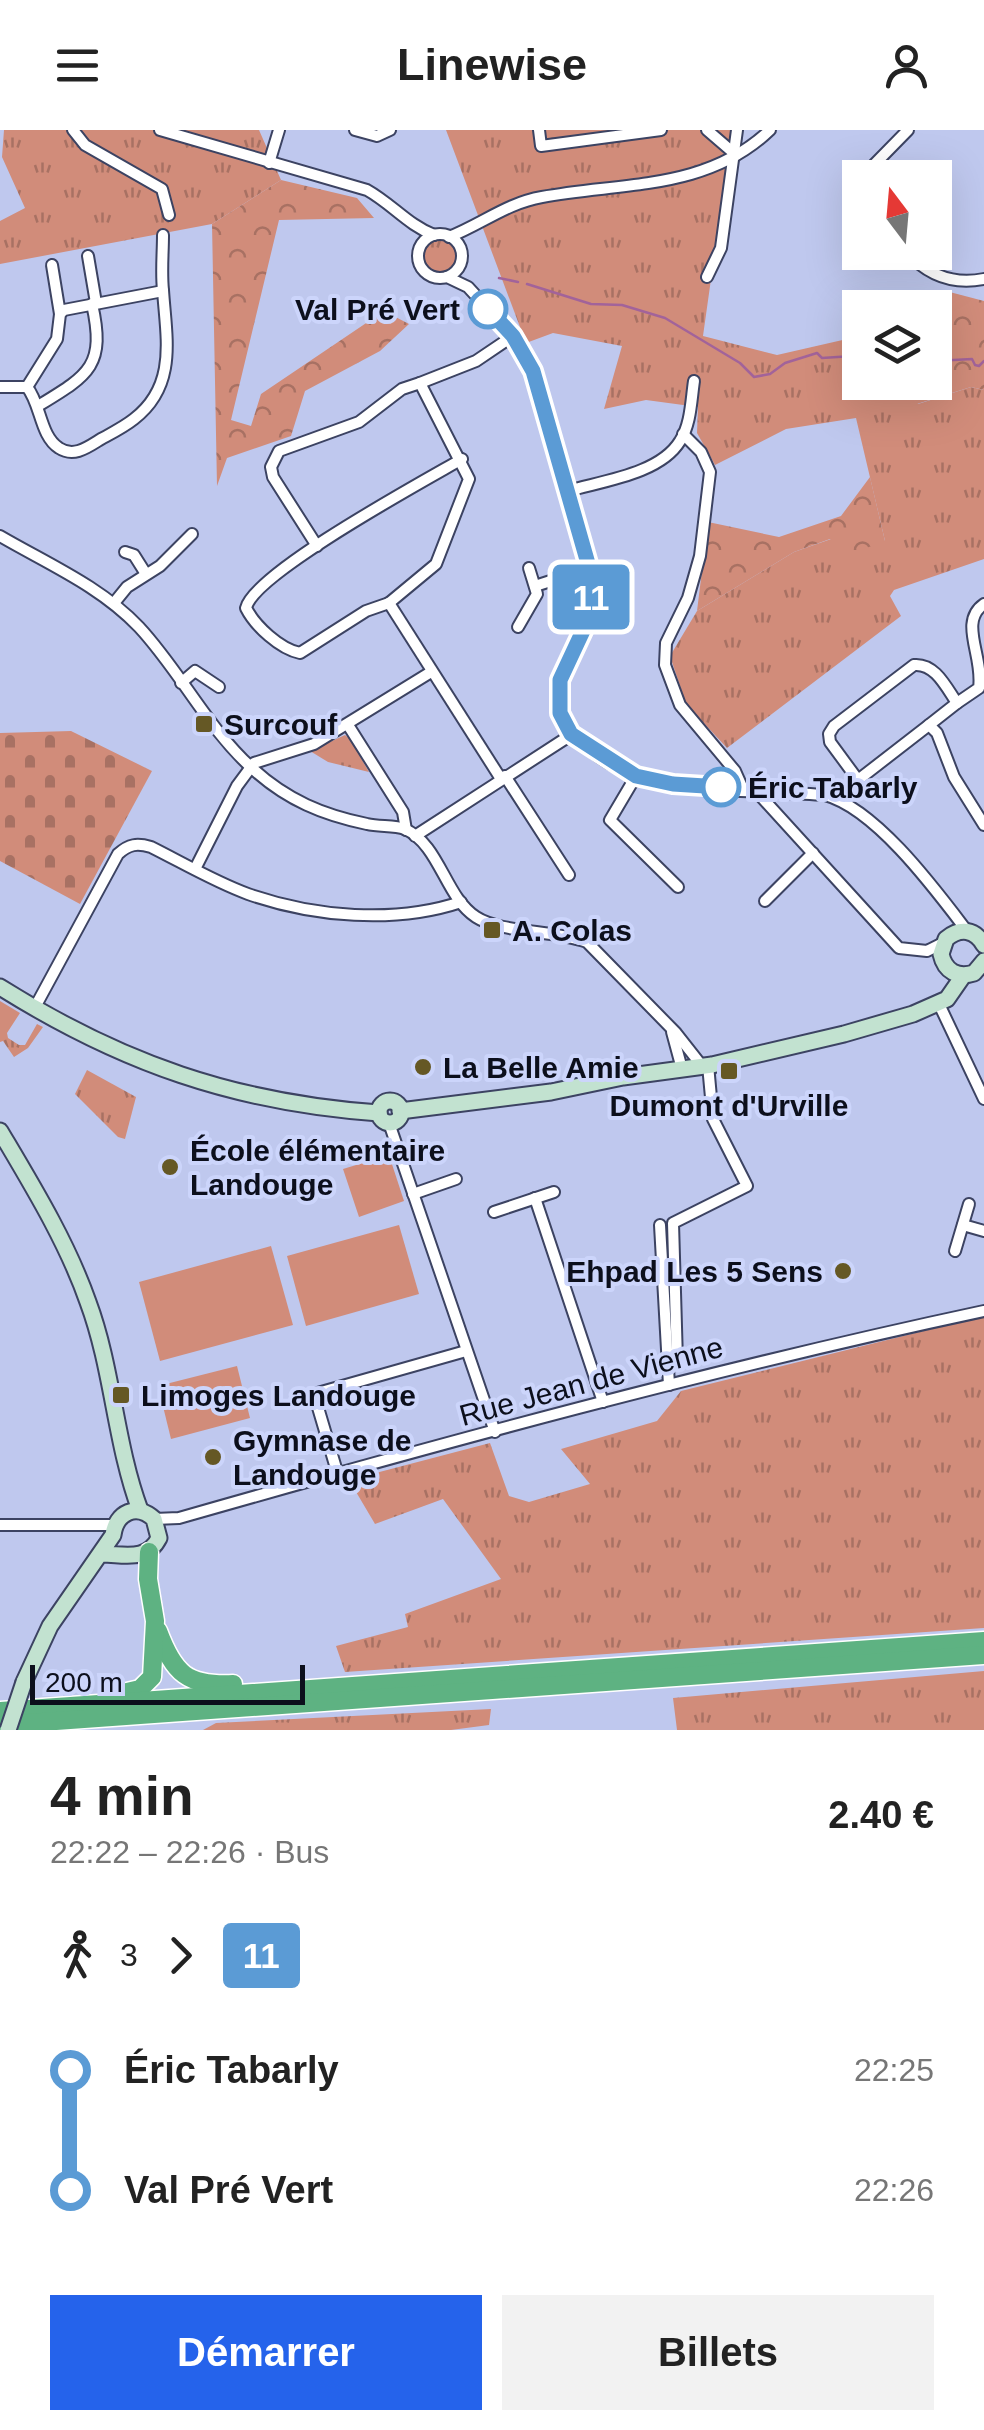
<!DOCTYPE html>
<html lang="fr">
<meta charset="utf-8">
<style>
:root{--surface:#fff;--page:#f2f2f2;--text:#222;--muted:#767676;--accent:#2563eb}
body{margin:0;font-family:Arial,sans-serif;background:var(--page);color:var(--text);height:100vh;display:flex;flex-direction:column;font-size:38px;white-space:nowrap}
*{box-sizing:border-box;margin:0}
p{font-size:32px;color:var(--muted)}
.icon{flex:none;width:55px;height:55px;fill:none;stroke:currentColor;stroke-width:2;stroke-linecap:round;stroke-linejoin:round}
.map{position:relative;height:1600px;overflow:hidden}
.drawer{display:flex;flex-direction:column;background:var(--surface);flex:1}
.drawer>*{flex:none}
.badge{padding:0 20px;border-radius:8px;font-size:35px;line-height:65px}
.needle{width:65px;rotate:344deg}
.tools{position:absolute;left:842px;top:30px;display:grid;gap:20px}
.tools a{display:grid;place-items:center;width:110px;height:110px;border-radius:0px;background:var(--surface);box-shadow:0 10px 40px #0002;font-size:50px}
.scale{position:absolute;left:30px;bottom:25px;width:275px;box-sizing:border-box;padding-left:10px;border:5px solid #0c0f1c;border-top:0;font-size:28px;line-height:35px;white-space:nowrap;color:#0c0f1c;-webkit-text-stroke:8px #ccd5fb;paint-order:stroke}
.map>.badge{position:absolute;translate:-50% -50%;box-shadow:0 0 0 5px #fff}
.legs{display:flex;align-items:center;gap:15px;height:110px;padding:0 50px;font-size:32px}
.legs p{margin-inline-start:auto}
.headline{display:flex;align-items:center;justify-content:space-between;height:170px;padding:0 50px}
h1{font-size:55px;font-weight:600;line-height:75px}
.cta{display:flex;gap:20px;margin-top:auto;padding:20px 50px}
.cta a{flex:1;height:115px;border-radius:0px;background:var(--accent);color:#fff;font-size:40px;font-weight:600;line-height:115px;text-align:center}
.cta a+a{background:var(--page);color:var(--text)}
ul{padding:0 50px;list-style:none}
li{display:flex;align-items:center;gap:35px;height:120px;font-size:38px}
li i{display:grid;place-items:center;width:15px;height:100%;margin:0 12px;background:currentColor}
li i::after{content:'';width:25px;height:25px;margin:-12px;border:8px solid;border-radius:50%;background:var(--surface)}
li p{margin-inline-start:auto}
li:first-child i{background:linear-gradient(#0000 50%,currentColor 0)}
li:last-child i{background:linear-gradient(currentColor 50%,#0000 0)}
header{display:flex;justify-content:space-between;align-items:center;height:130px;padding:0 50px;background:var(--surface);font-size:45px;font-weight:600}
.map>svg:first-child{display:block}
.grass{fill:url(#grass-tufts)}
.forest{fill:url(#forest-crowns)}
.cemetery{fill:url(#cemetery-stones)}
.pitch{fill:#d18c7a}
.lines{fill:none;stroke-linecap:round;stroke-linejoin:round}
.stream{stroke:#a2639a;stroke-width:2.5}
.minor-casing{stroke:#3c4362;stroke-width:14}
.secondary-casing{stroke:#3c4362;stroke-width:19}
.trunk-casing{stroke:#fff;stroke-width:21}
.minor{stroke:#fff;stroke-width:10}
.secondary{stroke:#c2e2d0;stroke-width:15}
.trunk{stroke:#5eb282;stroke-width:18}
.secondary-bridge-casing{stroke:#3c4362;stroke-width:19;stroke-linecap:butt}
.secondary-bridge{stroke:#c2e2d0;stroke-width:15}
.line-1-casing{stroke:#fff;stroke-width:22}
.line-1{stroke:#5b9bd5;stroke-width:15}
.stop-1-dot{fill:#fff;stroke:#5b9bd5;stroke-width:5}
.poi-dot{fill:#655825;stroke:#ccd5fb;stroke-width:4}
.labels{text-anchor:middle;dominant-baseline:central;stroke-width:8;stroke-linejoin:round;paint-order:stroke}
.stop-label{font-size:30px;font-weight:bold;fill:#0c0f1c;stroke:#ccd5fb;text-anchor:end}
.poi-label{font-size:30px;font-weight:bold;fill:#0c0f1c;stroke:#ccd5fb;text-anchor:start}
.street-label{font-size:30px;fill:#0c0f1c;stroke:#ccd5fb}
</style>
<header><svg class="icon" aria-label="menu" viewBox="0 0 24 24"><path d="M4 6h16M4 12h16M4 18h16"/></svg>Linewise<svg class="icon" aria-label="person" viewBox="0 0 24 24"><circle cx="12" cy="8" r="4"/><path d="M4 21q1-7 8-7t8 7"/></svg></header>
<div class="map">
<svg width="984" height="1600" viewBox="0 0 984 1600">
<defs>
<pattern id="grass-tufts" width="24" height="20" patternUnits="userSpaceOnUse" patternTransform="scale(2.5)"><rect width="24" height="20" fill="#d18c7a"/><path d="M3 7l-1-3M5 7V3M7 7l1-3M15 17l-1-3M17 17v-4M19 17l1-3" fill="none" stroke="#a87163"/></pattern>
<pattern id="forest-crowns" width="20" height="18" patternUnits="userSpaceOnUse" patternTransform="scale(2.5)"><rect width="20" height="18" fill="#d18c7a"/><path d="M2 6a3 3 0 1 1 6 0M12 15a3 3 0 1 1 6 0" fill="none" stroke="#a87163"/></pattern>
<pattern id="cemetery-stones" width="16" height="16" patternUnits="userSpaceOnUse" patternTransform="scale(2.5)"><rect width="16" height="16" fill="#d18c7a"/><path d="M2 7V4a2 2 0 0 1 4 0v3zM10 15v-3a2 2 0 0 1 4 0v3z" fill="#a87163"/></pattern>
</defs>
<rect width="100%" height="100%" fill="#bfc8ee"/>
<g class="grass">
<polygon points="4,0 259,0 281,50 212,94 0,134 0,91 25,78 2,27"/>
<polygon points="446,0 732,0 703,206 777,225 860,206 860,252 900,253 918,274 971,257 984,260 984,429 894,460 890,466 901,486 727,618 686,574 670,526 697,481 794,422 831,409 885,411 856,288 786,299 715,335 697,303 698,277 646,270 604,279 622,216 553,203 526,213"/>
<circle cx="440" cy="126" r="17"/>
<polygon points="345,605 350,609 369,642 328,632 310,621"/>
<polygon points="0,871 20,883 7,903 8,908 19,915 25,915 37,894 43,897 28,918 14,927 3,911 0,912"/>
<polygon points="87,940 136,967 125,1009 118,1007 75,964"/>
<polygon points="984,1186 984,1498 345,1542 336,1516 408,1497 405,1484 501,1449 443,1369 375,1394 349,1350 490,1313 509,1366 529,1372 590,1354 561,1319 657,1291 681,1261"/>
<polygon points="984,1541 984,1600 677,1600 673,1568"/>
<polygon points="491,1579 489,1595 451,1600 203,1600 216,1593"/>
</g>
<g class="forest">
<polygon points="281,50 357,68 374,88 279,90 231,290 251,296 261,264 384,181 409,194 380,221 305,261 291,306 227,328 217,356 212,94"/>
<polygon points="942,160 984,171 984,260 971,257 917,274 900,253 935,252 935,178 911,177"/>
<polygon points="870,347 885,411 853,423 830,409 794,422 697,481 708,392 779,407 841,386"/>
</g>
<polygon class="cemetery" points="71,601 152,641 80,774 0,731 0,603"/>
<g class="pitch">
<polygon points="389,1025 404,1071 359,1087 343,1039"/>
<polygon points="399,1095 419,1164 306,1196 287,1126"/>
<polygon points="271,1116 293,1195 160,1231 139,1152"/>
<polygon points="237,1236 250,1288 171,1309 158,1256"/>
</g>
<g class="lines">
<g class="stream">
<polyline points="499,148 518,152"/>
<polyline points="527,154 591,174 622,175 665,188 740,233 754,247 770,244 785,233 817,223 822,228 853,226 860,221"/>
<polyline points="935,231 972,229 975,235 979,236 984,231"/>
</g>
<g class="minor-casing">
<g id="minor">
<polyline points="73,0 85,15 162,59 169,85"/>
<path d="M160,0l207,60c25,14 41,35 67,45"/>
<polyline points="355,0 377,6 390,0"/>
<polyline points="539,0 541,16 661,0"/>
<polyline points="707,0 736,25"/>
<polyline points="269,33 279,0"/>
<polyline points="861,48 908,0"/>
<polyline points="860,50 855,62 860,71"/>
<circle cx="440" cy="126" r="22"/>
<path d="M449,107c33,-13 58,-34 93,-40 80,-15 164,-6 228,-67"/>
<path d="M907,122c21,24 46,33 77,27"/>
<polyline points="88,126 96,173"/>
<polyline points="52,135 60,184"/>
<path d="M447,147l21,10 45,49 20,35 58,197c9,52 -26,77 -32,124 -6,42 54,80 91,88 56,13 118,11 175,15 51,14 110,94 142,136"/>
<polyline points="707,147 721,118 737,0"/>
<path d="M0,257h27c14,17 13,49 32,61 15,10 29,-1 42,-9 11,-6 23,-12 33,-20 44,-34 32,-82 29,-129 -2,-18 0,-37 0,-55"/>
<polyline points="27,257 57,209 60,184 64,180 163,161"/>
<path d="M38,276c51,-31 68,-40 54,-102"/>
<polyline points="683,304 701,322 710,342 700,426 688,468 666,513 665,535 680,575 735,641 743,659"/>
<path d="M568,361c34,-10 92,-17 112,-50 11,-17 11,-40 14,-60"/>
<path d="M0,406c48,28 100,50 139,91 41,44 69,102 114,142 34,31 70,46 114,55 12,3 27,1 38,5 35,16 40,68 71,88 24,16 79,13 111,25l89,91 26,33"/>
<polyline points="317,416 273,347 271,337 279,321 359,292 402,259 420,253"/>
<polyline points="125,422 134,425 146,444"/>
<polyline points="535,456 591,438"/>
<polyline points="114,473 127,457 160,436 192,404"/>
<path d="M389,473l-23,8 -66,42c-20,-4 -45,-27 -54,-45 8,-35 178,-127 216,-149"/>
<polyline points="389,473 436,434 469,349 420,253 476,231 513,206"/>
<polyline points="389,473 501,649"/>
<polyline points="518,497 537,464 529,438"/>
<polyline points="181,553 195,541 219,557"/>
<path d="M957,573l22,-15c5,-32 -21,-66 5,-84"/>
<polyline points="348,595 403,682 406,700"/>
<polyline points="505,646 569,745"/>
<polyline points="636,646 610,690 678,757"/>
<path d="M858,650l-28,-38 -1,-8 5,-8 80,-61c21,-2 32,22 43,38l-28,22"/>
<polyline points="755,660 899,818 927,821 943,813"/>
<polyline points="843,670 858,650 929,595 937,603 954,647 984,695"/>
<polyline points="415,706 571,605"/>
<polyline points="195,739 237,656 254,633 314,614 431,542"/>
<polyline points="765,771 813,723"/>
<polyline points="938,872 984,969"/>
<path d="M34,879l84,-155c11,-10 19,-11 33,-7 32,16 64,35 97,47 66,23 147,30 213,8"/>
<polyline points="672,902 682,939"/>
<polyline points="389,993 495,1302"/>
<polyline points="413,1064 456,1049"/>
<polyline points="535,1068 603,1272"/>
<polyline points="494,1082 554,1062"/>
<polyline points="660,1095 669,1255"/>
<polyline points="963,1095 984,1101"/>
<polyline points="955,1121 969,1074"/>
<polyline points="667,1231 677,1231 673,1093 747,1056 713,989 708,935"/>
<polyline points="338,1345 314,1264 466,1221"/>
<path d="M154,1389l25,-1c266,-76 534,-149 805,-207"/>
<polyline points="0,1395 115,1395"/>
</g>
</g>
<g class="secondary-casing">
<g id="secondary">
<path d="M984,815c-9,-16 -24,-18 -38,-6l-5,15c4,18 17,24 33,19l10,-12"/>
<path d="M0,857c121,76 235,116 379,126"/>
<circle cx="390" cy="982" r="11"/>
<polyline points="400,981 551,962 623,947 712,935 844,904 913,884 947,869 963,846"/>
<path d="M0,1001c32,54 67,111 88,171 25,67 27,141 52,208"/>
<path d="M24,1552l26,-56 63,-91c3,-23 24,-32 41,-16l5,19c-12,24 -35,16 -57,16"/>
</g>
</g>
<g class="trunk-casing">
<g id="trunk">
<path d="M158,1501c16,43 29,55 75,53"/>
<polyline points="114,1565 140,1559 152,1547 155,1491 148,1449 149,1422"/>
<polyline points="0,1581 984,1511"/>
<polyline points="0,1595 984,1525"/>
</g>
</g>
<use href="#minor" class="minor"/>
<use href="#secondary" class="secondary"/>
<use href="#trunk" class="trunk"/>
<g class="secondary-bridge-casing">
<polyline id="secondary-bridge" points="8,1600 24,1552"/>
</g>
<use href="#secondary-bridge" class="secondary-bridge"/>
</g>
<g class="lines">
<g class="line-1-casing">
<polyline id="line-1" points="488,179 513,206 533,241 593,451 588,490 560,550 560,583 571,604 636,646 673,654 721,657"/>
</g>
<use href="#line-1" class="line-1"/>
</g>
<g class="stop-1-dot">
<circle cx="488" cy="179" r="18"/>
<circle cx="721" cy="657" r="18"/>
</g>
<g class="poi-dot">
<rect x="194" y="584" width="20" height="20" rx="5"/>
<rect x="482" y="790" width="20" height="20" rx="5"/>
<circle cx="423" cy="937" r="10"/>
<rect x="719" y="931" width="20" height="20" rx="5"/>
<circle cx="170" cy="1037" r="10"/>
<circle cx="843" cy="1141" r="10"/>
<rect x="111" y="1255" width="20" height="20" rx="5"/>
<circle cx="213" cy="1327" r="10"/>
</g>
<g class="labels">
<g class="stop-label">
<text x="460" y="179">Val Pré Vert</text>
<text x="748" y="657" text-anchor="start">Éric Tabarly</text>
</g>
<g class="poi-label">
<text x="224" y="594">Surcouf</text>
<text x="512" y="800">A. Colas</text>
<text x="443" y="937">La Belle Amie</text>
<text x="729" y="975" text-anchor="middle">Dumont d'Urville</text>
<text x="190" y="1020">École élémentaire<tspan x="190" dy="34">Landouge</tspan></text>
<text x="823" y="1141" text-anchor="end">Ehpad Les 5 Sens</text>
<text x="141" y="1265">Limoges Landouge</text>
<text x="233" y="1310">Gymnase de<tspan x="233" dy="34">Landouge</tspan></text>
</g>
<g class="street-label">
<text transform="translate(591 1251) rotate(-15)">Rue Jean de Vienne</text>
</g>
</g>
</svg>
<div class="tools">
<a><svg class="needle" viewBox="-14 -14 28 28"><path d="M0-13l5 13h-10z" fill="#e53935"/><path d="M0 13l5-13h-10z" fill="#767676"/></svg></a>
<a><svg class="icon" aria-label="layers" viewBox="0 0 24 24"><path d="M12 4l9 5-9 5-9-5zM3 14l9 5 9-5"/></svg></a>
</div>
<div class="scale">200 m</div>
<b class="badge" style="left:591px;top:467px;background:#5b9bd5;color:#fff">11</b>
</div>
<section class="drawer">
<div class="headline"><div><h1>4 min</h1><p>22:22 – 22:26 · Bus</p></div><b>2.40 €</b></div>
<div class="legs"><svg class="icon" aria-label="walk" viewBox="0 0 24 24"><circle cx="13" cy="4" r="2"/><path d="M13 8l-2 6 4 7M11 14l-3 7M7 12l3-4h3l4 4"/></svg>3<svg class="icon" aria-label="forward" viewBox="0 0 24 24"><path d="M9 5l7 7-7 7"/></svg><b class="badge" style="background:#5b9bd5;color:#fff">11</b></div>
<ul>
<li><i style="color:#5b9bd5"></i><b>Éric Tabarly</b><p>22:25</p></li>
<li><i style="color:#5b9bd5"></i><b>Val Pré Vert</b><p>22:26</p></li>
</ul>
<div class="cta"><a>Démarrer</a><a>Billets</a></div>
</section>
